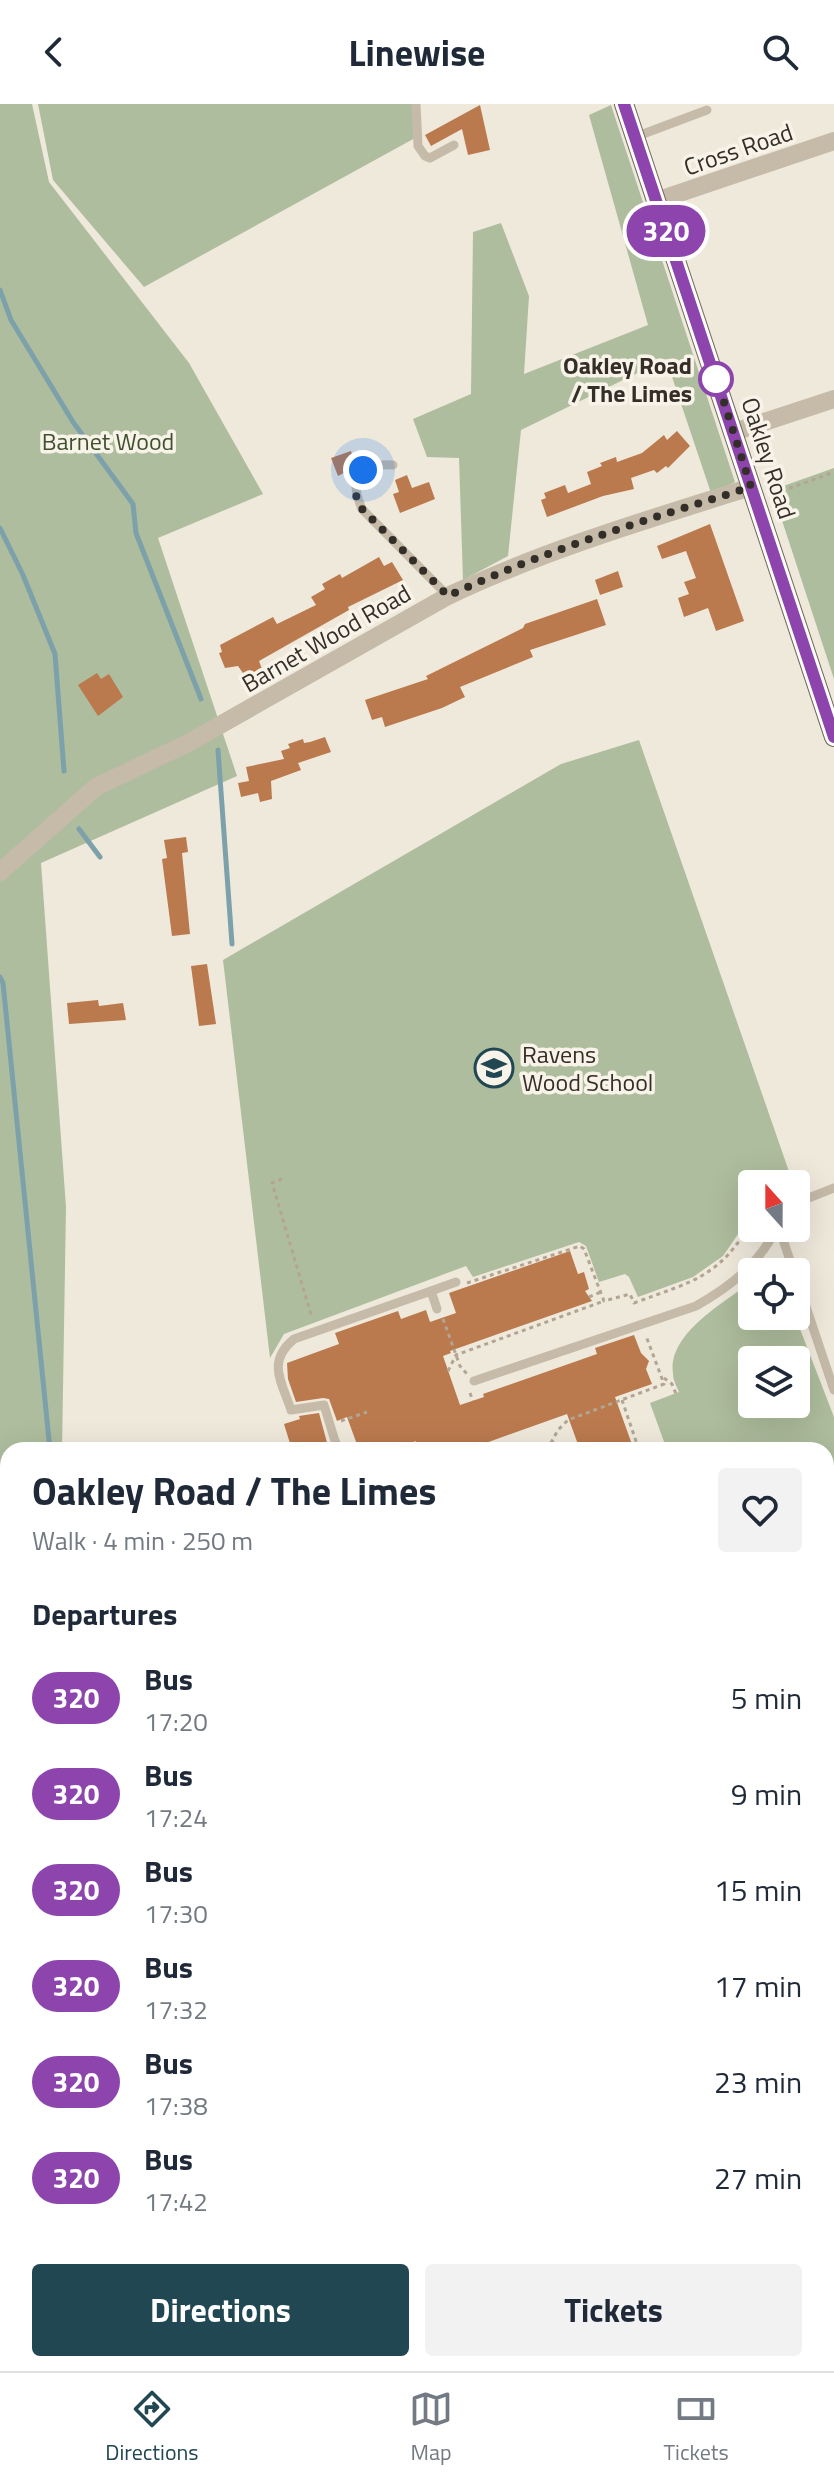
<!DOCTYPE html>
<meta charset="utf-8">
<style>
:root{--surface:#fff;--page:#f2f2f3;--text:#1f2937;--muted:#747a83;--line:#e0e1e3;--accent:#214752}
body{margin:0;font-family:"Titillium Web",sans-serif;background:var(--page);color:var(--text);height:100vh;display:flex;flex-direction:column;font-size:30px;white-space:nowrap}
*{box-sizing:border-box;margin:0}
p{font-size:26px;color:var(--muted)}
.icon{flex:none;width:44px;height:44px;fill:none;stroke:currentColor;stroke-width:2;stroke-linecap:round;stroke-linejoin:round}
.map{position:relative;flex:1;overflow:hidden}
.drawer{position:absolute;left:0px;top:1338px;width:834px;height:930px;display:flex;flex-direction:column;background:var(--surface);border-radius:24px 24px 0 0;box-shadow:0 8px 32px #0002}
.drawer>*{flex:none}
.badge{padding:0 16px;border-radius:26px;font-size:28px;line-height:52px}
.needle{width:52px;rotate:339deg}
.tools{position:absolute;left:738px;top:1066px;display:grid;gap:16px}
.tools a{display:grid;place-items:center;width:72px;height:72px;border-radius:8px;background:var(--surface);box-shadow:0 8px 32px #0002;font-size:40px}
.you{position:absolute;width:40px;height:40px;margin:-20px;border:6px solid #fff;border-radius:50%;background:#1a73e8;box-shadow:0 0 0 12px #1a73e833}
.map>.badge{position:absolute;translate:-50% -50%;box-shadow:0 0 0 4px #fff}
h2{padding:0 32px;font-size:30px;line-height:72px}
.round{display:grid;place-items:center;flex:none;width:84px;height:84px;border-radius:8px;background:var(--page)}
.overview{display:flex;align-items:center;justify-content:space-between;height:136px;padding:0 32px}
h1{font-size:38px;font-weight:700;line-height:60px}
.cta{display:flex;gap:16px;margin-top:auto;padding:16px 32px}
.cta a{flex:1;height:92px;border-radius:8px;background:var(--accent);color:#fff;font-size:32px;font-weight:700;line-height:92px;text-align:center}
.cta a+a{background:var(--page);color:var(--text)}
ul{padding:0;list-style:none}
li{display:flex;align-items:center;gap:24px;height:96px;padding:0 32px}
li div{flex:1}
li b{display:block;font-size:30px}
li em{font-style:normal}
li .badge{min-width:88px;font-weight:700;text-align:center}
header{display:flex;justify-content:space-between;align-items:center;height:104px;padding:0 32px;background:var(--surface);font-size:36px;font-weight:700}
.menu{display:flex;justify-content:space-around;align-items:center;height:112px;border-top:2px solid var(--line);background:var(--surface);font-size:22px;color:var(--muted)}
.menu a{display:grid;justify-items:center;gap:4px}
.menu .current{color:var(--accent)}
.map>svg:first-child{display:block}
.green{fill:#aebd9d;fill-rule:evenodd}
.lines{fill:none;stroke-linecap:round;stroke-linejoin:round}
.stream{stroke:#7da1aa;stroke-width:5}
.building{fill:#bb794e}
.path{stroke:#b2a593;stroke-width:3;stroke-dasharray:4 4;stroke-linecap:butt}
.service{stroke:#c6bba9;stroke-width:9}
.minor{stroke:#c6bba9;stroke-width:18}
.primary{stroke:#75675a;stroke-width:20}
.trunk{stroke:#64584d;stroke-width:22}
.line-casing{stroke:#fff;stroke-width:18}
.line{stroke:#8e44ad;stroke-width:12}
.walk{stroke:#342e28;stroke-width:8;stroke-dasharray:0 14.4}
.stop-dot{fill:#fff;stroke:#8e44ad;stroke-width:4}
.labels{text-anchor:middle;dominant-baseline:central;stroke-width:7;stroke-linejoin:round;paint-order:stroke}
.street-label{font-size:24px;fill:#342e28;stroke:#f8f3e8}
.stop-label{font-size:24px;font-weight:bold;fill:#342e28;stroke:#f8f3e8;text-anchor:end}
.park-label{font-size:24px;fill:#3f502e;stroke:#f8f3e8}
.poi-label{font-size:24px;fill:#342e28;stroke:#f8f3e8;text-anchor:start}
</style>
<header><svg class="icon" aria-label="back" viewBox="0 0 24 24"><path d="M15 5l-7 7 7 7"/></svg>Linewise<svg class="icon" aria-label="search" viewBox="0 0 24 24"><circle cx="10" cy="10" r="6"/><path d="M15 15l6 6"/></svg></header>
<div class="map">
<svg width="834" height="2267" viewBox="0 0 834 2267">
<rect width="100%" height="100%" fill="#efe9dc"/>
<g class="green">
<polygon points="0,0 32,0 49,78 189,259 263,390 158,434 237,672 41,759 66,1103 62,1346 8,1346 8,2038 0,2043"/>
<polygon points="38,0 413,0 415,34 144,183 53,76"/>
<polygon points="611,1 735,378 711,389 666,255 521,326 508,452 463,476 459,354 427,353 413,315 471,290 473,128 501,119 529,192 524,270 648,221 589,11"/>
<polygon points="834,364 834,575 772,386"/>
<polygon points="639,636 793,1079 752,1080 752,1110 723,1152 693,1173 638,1193 629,1173 625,1170 599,1178 586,1142 579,1138 473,1173 466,1162 284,1230 270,1254 223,856 561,660"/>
<path d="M752,1177v35h43l39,101v115l-4,2 4,11 -1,-3 -7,2v-94h-159l-17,-47 29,-11c-2,-5 -6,-12 -6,-18 -6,-41 53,-72 79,-93zM752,1256h44v44h-44z"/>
<polygon points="8,2115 8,2260 638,2260 643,2267 0,2267 0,2119"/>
</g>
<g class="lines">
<g class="stream">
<polyline points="0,186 11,216 73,318 133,400 136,429 201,595"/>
<polyline points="0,424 23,471 55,550 64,667"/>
<polyline points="218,646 232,840"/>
<polyline points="79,725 100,753"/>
<polyline points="0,873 3,879 50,1346"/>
<polyline points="468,2260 472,2267"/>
<polyline points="279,2267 279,2260"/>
</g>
</g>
<g class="building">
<polygon points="480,1 490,46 468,51 462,25 431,42 425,31"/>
<polygon points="677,327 690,342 668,364 666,362 657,369 654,366 631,374 634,385 603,392 547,413 541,396 546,394 544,389 565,381 568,389 591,380 587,368 602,362 600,359 616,353 617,358 642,349 664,331 667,336"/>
<polygon points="351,347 356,363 338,372 331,354"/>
<polygon points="407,371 412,384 429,378 435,395 400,409 393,390 399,388 395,376"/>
<polygon points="710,420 744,517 716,527 708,504 684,513 678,494 689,490 684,478 696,474 686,447 662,455 657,442"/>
<polygon points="379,453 384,462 392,458 403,476 348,503 349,506 259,557 262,565 245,572 238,562 225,564 219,549 222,548 220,541 273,513 277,520 316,501 311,493 325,485 322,480 340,470 342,474"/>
<polygon points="618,467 623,483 600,491 595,476"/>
<polygon points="597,495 606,521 530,546 533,553 460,583 465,593 442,604 385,623 382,613 372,616 365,596 428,575 426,572 523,524 525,520"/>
<polygon points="97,569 101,575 109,570 123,593 98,612 78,581"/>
<polygon points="325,633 331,648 298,659 301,666 271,677 272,695 260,698 258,689 241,693 238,679 249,677 246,663 284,655 281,647 290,644 288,640 303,635 304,639 310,638"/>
<polygon points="186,733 188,748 182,749 190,830 172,832 162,755 167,754 164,736"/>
<polygon points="207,860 216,920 199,922 191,862"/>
<polygon points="98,896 99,902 123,899 126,916 69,920 67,899"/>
<polygon points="570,1147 578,1170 584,1168 589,1185 585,1187 592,1197 450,1247 451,1249 443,1252 460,1301 484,1293 483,1290 597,1250 595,1244 634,1231 641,1249 649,1257 646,1265 652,1280 615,1293 634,1346 580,1346 567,1310 483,1340 485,1346 412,1346 416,1337 391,1346 359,1346 347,1313 337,1317 329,1295 323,1294 296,1298 288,1275 287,1259 339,1240 335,1229 398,1207 401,1215 426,1206 430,1218 456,1209 449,1189"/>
<polygon points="319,1309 329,1346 292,1346 284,1320 300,1315 299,1312"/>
</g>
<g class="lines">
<g class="path">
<polyline points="774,390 834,368"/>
<polyline points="282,1075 272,1079 312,1214"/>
<path d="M467,1179l113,-37 4,3 20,52 26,-7 4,9c59,-22 85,-25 118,-82"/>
<polyline points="589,1193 601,1188"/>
<polyline points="443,1215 460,1262 467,1270"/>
<polyline points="448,1267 456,1251 604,1197"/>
<polyline points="664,1274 672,1280 676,1290"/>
<polyline points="470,1289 473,1297"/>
<polyline points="622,1296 639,1346"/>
<polyline points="341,1317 367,1308"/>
<polyline points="551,1337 561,1346"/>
<polyline points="401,1346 414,1342"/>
<polyline points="547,1346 558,1326 568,1316 664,1280 646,1232"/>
<polyline points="831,1433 834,1432"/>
<polyline points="0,2135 8,2143"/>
<polyline points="0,2202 8,2201"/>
<polyline points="402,2260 409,2267"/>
<polyline points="110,2267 111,2260"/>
</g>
<g class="service">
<polyline points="416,0 418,42 425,52 430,54 454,41"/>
<polyline points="635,33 707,6"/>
<path d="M393,361c-35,-2 -45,12 -31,44l86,87"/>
<polyline points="796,1099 834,1084"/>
<polyline points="779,1124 794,1168"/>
<polyline points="796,1173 834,1286"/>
<polyline points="431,1187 456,1178"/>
<path d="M474,1277l222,-75c35,-20 62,-41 81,-78"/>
<path d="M340,1346l-5,-9 -11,-36 -33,5c-9,-28 -25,-48 3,-71l137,-48 6,18"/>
<polyline points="826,1787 834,1820"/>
</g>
<g class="minor">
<polyline points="656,97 834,37"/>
<polyline points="734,328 834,295"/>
<path d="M0,768l96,-85 94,-45 258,-146c97,-46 201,-77 303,-109"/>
</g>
<polyline class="primary" points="624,0 834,633"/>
<g class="trunk">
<polyline points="826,1743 834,1742"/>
<polyline points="0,2064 8,2058"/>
</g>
</g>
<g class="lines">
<g class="line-casing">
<polyline id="line" points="624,0 834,633"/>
</g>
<use href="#line" class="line"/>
<path class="walk" d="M363,366c-13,16 -9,22 -1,39l86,87c97,-46 201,-77 303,-109l-36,-113 1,5"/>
</g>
<defs>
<g id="school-ring" transform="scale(2)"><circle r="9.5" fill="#f8f3e8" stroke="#214752" stroke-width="1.5"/><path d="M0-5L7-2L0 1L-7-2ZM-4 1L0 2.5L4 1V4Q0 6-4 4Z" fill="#214752"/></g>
</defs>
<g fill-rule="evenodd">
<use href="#school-ring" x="494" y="964"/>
</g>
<circle class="stop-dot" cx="716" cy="275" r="16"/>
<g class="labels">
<g class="street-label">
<text transform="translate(738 45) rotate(-19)">Cross Road</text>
<text transform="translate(769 354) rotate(72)">Oakley Road</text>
<text transform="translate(326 534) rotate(-30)">Barnet Wood Road</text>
</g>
<g class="stop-label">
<text x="692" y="261">Oakley Road<tspan x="692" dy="28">/ The Limes</tspan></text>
</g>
<g class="park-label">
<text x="108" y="337">Barnet Wood</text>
</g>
<g class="poi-label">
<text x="522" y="950">Ravens<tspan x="522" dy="28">Wood School</tspan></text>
</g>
</g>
</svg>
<div class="tools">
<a><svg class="needle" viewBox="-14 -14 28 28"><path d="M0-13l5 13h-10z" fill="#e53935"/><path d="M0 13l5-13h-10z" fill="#747a83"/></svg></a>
<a><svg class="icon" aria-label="locate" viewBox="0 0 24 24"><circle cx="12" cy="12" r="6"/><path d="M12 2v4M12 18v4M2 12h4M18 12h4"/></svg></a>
<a><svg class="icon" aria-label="layers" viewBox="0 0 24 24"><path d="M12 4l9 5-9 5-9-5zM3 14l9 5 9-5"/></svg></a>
</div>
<div class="you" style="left:363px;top:366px"></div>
<b class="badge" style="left:666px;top:127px;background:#8e44ad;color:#fff">320</b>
<section class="drawer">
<div class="overview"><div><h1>Oakley Road / The Limes</h1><p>Walk · 4 min · 250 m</p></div><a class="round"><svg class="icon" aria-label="heart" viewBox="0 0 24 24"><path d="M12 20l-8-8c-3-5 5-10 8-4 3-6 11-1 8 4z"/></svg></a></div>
<h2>Departures</h2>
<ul>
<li><span class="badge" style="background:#8e44ad;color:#fff">320</span><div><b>Bus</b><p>17:20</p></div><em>5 min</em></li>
<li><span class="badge" style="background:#8e44ad;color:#fff">320</span><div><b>Bus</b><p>17:24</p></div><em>9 min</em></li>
<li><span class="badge" style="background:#8e44ad;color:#fff">320</span><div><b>Bus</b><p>17:30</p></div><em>15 min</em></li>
<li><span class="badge" style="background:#8e44ad;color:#fff">320</span><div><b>Bus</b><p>17:32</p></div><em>17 min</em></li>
<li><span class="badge" style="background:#8e44ad;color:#fff">320</span><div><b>Bus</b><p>17:38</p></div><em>23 min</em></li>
<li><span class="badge" style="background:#8e44ad;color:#fff">320</span><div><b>Bus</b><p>17:42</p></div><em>27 min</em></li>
</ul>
<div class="cta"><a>Directions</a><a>Tickets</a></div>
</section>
</div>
<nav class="menu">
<a class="current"><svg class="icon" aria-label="directions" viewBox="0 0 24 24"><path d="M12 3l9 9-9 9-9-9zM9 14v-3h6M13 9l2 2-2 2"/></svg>Directions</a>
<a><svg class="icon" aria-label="map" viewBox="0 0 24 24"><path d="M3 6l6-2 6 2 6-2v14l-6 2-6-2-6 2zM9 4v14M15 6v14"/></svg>Map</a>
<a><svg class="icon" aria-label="tickets" viewBox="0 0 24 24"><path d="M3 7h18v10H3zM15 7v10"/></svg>Tickets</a>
</nav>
